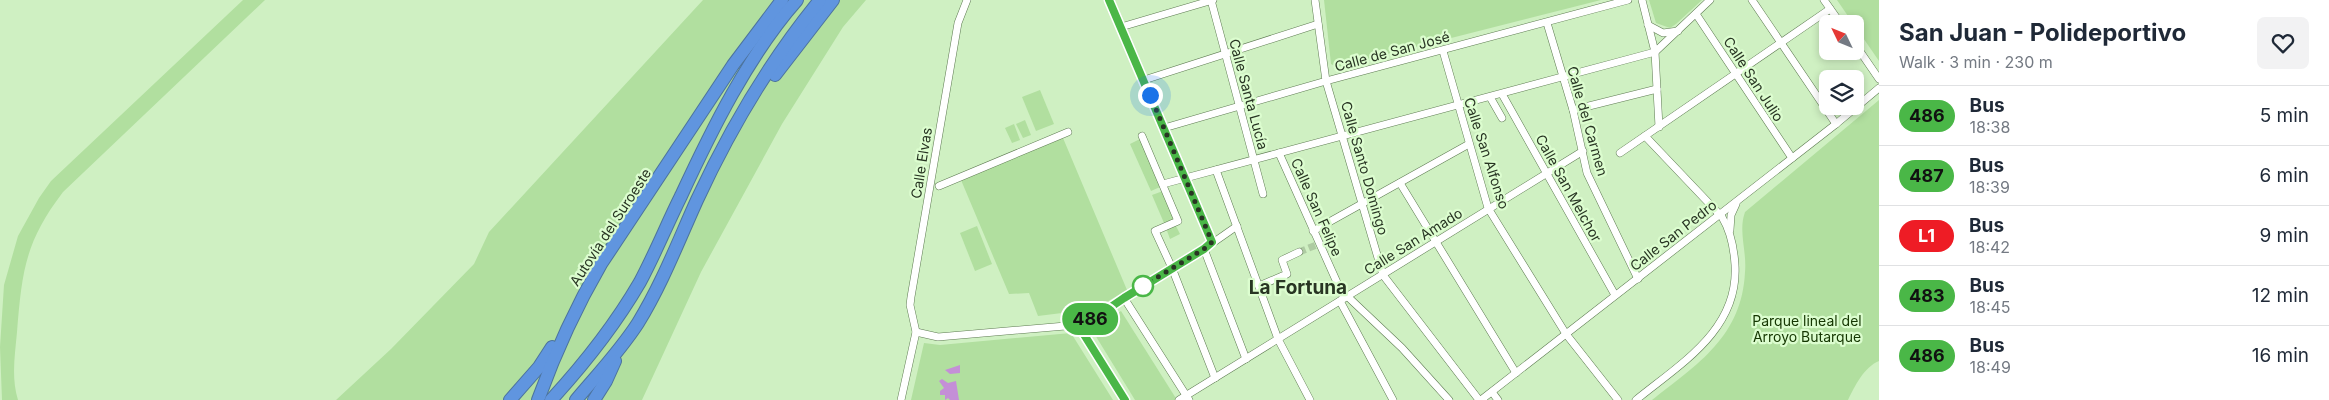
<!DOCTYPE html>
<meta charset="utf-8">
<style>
:root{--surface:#fff;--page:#f2f2f3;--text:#1f2937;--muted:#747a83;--line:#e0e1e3}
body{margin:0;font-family:Inter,sans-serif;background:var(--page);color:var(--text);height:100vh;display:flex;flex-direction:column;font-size:19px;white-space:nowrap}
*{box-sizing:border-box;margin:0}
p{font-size:16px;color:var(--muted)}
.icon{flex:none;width:28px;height:28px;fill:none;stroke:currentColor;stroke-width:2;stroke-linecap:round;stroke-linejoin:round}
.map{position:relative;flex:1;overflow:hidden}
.details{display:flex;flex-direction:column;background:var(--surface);width:450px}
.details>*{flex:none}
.badge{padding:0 10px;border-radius:16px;font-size:18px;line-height:32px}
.needle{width:32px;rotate:313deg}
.buttons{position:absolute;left:1819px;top:15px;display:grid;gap:10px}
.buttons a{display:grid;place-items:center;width:45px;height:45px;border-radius:8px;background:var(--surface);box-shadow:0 2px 8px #0003;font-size:25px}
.you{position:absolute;width:25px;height:25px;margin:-12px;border:4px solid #fff;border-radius:50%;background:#1a73e8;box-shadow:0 0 0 8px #1a73e833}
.map>.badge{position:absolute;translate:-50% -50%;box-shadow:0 0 0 2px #fff}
.round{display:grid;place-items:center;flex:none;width:52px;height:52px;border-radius:8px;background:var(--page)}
.head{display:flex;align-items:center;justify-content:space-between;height:85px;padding:0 20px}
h1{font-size:24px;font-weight:700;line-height:38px}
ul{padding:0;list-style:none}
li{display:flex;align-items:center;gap:15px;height:60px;padding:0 20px;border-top:1px solid var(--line)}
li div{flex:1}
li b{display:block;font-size:19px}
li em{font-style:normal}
li .badge{min-width:55px;font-weight:700;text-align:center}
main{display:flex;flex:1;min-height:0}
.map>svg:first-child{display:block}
.green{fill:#b1df9f}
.water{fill:#c48fd7}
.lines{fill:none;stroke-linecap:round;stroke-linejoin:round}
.street-tunnel{stroke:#aecba2;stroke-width:7;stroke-dasharray:7 3.5;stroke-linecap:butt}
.street-casing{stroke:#5e7b52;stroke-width:8}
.highway-casing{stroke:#4c739d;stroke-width:14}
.street{stroke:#fff;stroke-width:7}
.highway{stroke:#6095df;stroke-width:12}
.line-casing{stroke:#fff;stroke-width:11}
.line{stroke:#4ab747;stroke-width:8}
.walk{stroke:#283523;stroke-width:5;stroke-dasharray:0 9}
.stop-dot{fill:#fff;stroke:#4ab747;stroke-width:2.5}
.labels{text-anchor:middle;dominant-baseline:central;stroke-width:4.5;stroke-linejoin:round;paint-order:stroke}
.street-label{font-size:14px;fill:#283523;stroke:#dcfdcf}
.park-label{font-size:14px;fill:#143601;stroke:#dcfdcf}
.district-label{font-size:19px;font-weight:bold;fill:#283523;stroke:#dcfdcf}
</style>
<main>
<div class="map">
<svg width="1879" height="400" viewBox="0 0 1879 400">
<rect width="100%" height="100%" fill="#cff0c2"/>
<g class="green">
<path d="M243,0h22l-202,192c-38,50 -41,79 -46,140 -2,23 -6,45 1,68h-16l-2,-53 4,-62 14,-49 21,-38 12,-17z"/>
<polygon points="703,0 866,0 843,27 782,124 701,272 642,400 336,400 391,349 474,264 489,232"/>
<polygon points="1324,0 1601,0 1337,67 1331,64"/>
<polygon points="1649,0 1702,0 1676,24 1670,28 1656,23"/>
<polygon points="1837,0 1879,0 1879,61"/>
<polygon points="1040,90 1054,124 1036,131 1022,97"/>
<path d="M1879,100v261c-15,6 -24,25 -31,39h-196c46,-36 90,-64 93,-128 2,-21 -7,-41 0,-60z"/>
<polygon points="1025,120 1031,135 1023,138 1016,124"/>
<polygon points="1014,124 1020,140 1012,143 1005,128"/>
<polygon points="1063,138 1127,290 1105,303 1062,313 1038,316 1029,293 1009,294 961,180"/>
<polygon points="1142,138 1160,187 1151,191 1130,144"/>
<polygon points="1163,191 1175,219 1164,223 1152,195"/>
<polygon points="1175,224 1180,234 1170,239 1166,228"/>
<polygon points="977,226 992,264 975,271 960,233"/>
<polygon points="1121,311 1177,400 1135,400 1092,330"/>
<polygon points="1071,333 1113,400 911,400 924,343 940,345"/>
</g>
<g class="water">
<polygon points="960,365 960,373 950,374 945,370"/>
<polygon points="942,379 948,383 956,381 959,400 950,400 948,398 945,400 945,395 940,395 940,391 944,388 939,381"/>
</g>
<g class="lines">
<polyline class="street-tunnel" points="1299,252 1319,244"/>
<g class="street-casing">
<g id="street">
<polyline points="1109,0 1212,242"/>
<polyline points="1211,0 1263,194"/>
<polyline points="1315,0 1326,81 1383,275 1479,400"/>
<polyline points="1642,0 1655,52 1659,127"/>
<polyline points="1752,0 1836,124"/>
<polyline points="1824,0 1841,24"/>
<polyline points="1696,14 1792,158"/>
<polyline points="1547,23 1573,110 1587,173 1638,279"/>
<polyline points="1648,25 1663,33 1678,31"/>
<polyline points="1121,27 1213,0"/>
<polyline points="1855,44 1879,79"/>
<polyline points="1443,51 1488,208 1566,334 1618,400"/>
<polyline points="1144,80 1318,24"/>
<polyline points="1502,94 1615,295"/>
<polyline points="1490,97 1502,118"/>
<polyline points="1573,110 1657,89"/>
<polyline points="1164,128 1326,81 1628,0"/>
<polyline points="1142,136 1178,221 1155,231 1172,268 1215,378"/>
<polyline points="1279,153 1344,298"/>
<polyline points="1620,153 1830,9"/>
<polyline points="1216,170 1278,339 1310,400"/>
<polyline points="1400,183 1516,373"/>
<polyline points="1163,184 1655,52 1710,0"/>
<polyline points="939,186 1068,132"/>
<polyline points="1730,230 1731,215 1736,204"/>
<polyline points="1313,231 1469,144"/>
<polyline points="1204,249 1246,359"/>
<polyline points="1259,286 1287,274 1282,260 1299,252"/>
<polyline points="1347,296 1402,348 1449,400"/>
<polyline points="1124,298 1189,400"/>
<polyline points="1340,301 1393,400"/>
<polyline points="1077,325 1125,400"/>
<polyline points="916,332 938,337 1077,325 1102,313 1124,298 1204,249 1237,226"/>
<polyline points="1492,392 1498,400"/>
<polyline points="901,400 916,332 910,305 911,297 958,23 967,0"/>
<polyline points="1179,400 1583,151"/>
<polyline points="1481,400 1836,124 1879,88"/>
<path d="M1636,400c44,-36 103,-70 99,-135 -1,-17 -4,-33 -13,-48l-77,-81"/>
</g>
</g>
<g class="highway-casing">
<g id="highway">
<polyline points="775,75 833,0"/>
<polyline points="510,400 539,367 552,347"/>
<path d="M538,400c17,-47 38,-93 63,-136l132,-199 49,-65"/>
<path d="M551,400c34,-37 64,-75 89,-118 15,-28 27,-58 41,-86 30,-65 68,-142 116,-196"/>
<path d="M576,400c21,-25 44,-49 62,-77 24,-39 40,-81 59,-123 33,-71 73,-139 123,-200"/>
<polyline points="594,400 606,381 615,361"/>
</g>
</g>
<use href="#street" class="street"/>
<use href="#highway" class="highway"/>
</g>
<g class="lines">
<g class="line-casing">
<polyline id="line" points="1109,0 1212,242 1204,249 1124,298 1102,313 1078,325 1125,400"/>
</g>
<use href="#line" class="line"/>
<polyline class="walk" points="1143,286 1204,249 1212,242 1150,95"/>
</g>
<circle class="stop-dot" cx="1143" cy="286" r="10"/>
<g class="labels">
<g class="street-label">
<text transform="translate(1392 51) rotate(-15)">Calle de San José</text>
<text transform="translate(1754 79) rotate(57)">Calle San Julio</text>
<text transform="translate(1249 94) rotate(75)">Calle Santa Lucía</text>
<text transform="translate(1588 121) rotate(74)">Calle del Carmen</text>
<text transform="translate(1487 153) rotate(72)">Calle San Alfonso</text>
<text transform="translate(921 163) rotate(-81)">Calle Elvas</text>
<text transform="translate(1365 168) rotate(74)">Calle Santo Domingo</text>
<text transform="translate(1569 188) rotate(61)">Calle San Melchor</text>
<text transform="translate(1317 207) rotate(66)">Calle San Felipe</text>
<text transform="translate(610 227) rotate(-57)">Autovía del Suroeste</text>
<text transform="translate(1673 235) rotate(-38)">Calle San Pedro</text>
<text transform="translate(1413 241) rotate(-32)">Calle San Amado</text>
</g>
<g class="park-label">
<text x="1807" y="320">Parque lineal del<tspan x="1807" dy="16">Arroyo Butarque</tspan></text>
</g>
<g class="district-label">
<text x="1298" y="287">La Fortuna</text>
</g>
</g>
</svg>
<div class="buttons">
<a><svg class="needle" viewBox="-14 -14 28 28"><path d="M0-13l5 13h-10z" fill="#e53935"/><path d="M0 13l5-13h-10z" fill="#747a83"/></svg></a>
<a><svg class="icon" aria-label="layers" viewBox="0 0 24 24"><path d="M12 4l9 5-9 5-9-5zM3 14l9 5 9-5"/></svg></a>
</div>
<div class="you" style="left:1150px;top:95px"></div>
<b class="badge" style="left:1090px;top:319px;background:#4ab747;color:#111">486</b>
</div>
<section class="details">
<div class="head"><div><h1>San Juan - Polideportivo</h1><p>Walk · 3 min · 230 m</p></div><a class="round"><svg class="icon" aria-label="heart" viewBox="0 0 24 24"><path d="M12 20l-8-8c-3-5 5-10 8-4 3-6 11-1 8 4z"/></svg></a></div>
<ul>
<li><span class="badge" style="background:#4ab747;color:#111">486</span><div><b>Bus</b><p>18:38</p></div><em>5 min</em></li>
<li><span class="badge" style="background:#4ab747;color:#111">487</span><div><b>Bus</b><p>18:39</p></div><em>6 min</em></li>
<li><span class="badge" style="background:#ee1c25;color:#fff">L1</span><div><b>Bus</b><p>18:42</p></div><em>9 min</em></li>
<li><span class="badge" style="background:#4ab747;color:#111">483</span><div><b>Bus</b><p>18:45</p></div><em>12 min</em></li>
<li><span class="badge" style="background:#4ab747;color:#111">486</span><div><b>Bus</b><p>18:49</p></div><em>16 min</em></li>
</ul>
</section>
</main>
